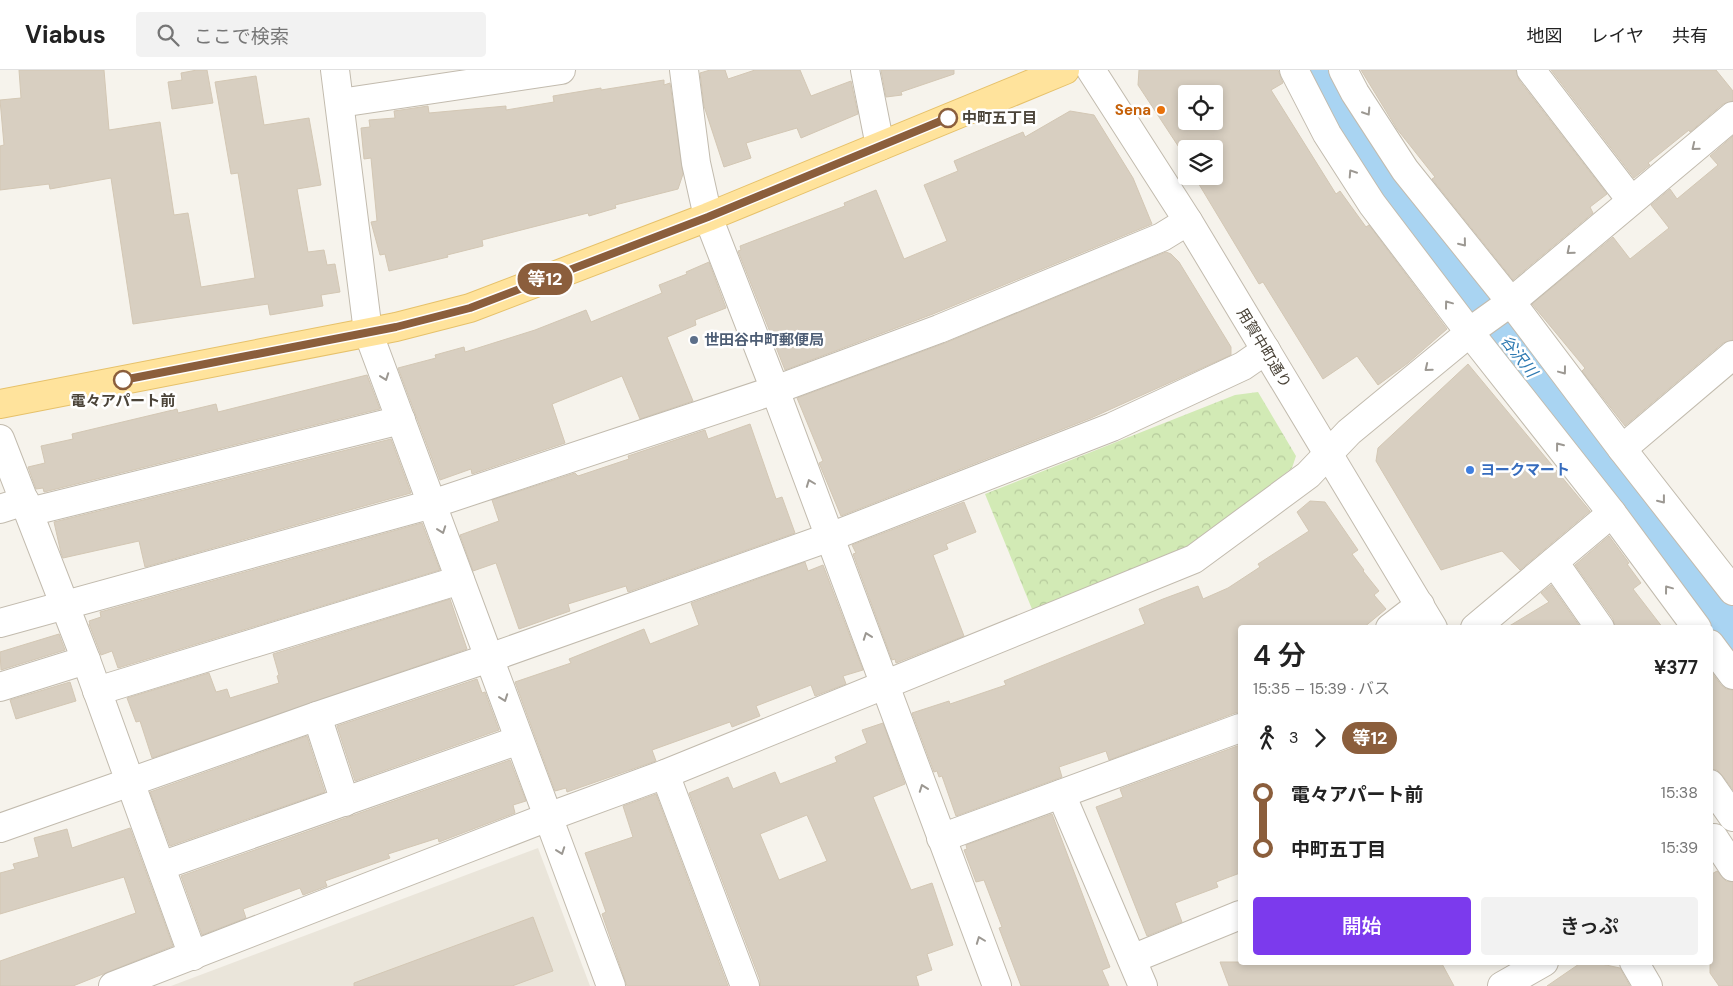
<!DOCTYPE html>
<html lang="ja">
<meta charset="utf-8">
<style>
:root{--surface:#fff;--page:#f2f2f2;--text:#222;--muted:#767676;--line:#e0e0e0;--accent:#7c3aed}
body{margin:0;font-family:"DM Sans","Noto Sans JP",sans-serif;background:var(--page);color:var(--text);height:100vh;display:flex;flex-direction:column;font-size:19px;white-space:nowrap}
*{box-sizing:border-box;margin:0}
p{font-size:16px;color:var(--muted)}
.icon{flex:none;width:28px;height:28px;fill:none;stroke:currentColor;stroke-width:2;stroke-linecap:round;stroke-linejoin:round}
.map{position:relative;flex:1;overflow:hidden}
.drawer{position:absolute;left:1238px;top:555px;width:475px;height:340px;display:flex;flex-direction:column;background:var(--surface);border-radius:5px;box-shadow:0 2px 8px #0003}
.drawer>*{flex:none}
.badge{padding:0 10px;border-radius:16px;font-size:18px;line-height:32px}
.tools{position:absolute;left:1178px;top:15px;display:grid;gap:10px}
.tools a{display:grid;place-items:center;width:45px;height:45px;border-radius:5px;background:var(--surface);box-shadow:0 2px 8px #0003;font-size:25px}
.map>.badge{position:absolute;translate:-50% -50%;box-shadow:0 0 0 2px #fff}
.legs{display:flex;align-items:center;gap:8px;height:55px;padding:0 15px;font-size:16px}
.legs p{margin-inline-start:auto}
.headline{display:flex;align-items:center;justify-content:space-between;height:85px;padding:0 15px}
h1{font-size:28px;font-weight:600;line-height:38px}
.button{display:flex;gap:10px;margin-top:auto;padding:10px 15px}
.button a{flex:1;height:58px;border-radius:5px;background:var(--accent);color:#fff;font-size:20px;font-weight:600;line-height:58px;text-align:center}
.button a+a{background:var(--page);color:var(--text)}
ul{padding:0 15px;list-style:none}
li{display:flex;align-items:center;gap:18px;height:55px;font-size:19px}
li i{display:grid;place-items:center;width:8px;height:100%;margin:0 6px;background:currentColor}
li i::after{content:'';width:12px;height:12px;margin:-6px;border:4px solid;border-radius:50%;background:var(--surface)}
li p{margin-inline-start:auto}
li:first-child i{background:linear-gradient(#0000 50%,currentColor 0)}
li:last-child i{background:linear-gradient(currentColor 50%,#0000 0)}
header{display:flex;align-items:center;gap:30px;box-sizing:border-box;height:70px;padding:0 25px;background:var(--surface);border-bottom:1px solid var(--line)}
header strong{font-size:24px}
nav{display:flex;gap:28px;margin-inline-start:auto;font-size:18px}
.search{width:350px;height:45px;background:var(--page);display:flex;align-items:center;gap:12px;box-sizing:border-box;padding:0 18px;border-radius:5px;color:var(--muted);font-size:19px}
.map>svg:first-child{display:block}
.residential{fill:#eae5da}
.park{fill:url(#park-crowns)}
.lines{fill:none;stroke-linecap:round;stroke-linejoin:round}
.river{stroke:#a9d4f2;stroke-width:55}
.building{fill:#d8cfc1;stroke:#d3c7b4;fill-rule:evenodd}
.minor-casing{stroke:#c2bbae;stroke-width:30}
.major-casing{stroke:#e6c16a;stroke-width:30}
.minor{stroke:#fff;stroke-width:28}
.major{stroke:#ffe39c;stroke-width:28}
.oneway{stroke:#9c9892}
.line-1-casing{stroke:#fff;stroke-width:11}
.line-1{stroke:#8b5e3c;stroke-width:8}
.food-dot{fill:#e8710a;stroke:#fff;stroke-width:2}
.stop-1-dot{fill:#fff;stroke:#8b5e3c;stroke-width:2.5}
.service-dot{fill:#5c6f8a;stroke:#fff;stroke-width:2}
.shop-dot{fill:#3f7fe0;stroke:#fff;stroke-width:2}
.labels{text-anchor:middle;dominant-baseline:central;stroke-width:5;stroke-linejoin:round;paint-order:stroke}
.food-label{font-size:15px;font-weight:bold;fill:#c56008;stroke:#fff;text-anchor:end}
.stop-label{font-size:15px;font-weight:bold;fill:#4b4439;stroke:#fff;text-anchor:start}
.service-label{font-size:15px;font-weight:bold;fill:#4e5e75;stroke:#fff;text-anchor:start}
.street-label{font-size:15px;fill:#4b4439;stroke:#fff}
.shop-label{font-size:15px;font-weight:bold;fill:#366cbe;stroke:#fff;text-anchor:start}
.water-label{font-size:16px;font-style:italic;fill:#2e7ab2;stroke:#fff}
</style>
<header>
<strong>Viabus</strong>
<div class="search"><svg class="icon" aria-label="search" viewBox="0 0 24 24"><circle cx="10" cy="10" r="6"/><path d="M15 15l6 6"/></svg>ここで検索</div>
<nav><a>地図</a><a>レイヤ</a><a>共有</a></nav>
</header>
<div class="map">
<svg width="1733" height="916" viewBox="0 0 1733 916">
<defs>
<pattern id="park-crowns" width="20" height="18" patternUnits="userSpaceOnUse" patternTransform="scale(1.25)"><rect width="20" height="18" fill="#d2eab5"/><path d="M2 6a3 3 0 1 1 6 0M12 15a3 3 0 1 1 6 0" fill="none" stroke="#b6ca9c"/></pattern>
</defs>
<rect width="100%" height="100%" fill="#f6f3ec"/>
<polygon class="residential" points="538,778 590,916 171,916"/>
<polygon class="park" points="1258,322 1296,386 1292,398 1185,483 1034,544 985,424 1235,325"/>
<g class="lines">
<polyline class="river" points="1319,0 1349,53 1472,226 1733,561"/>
</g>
<g class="building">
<polygon points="19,0 104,0 109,60 160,52 174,145 188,143 201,217 255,208 238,103 231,104 215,12 256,6 264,55 309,48 321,115 297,119 308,182 324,180 327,195 335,194 340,222 321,225 323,236 270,245 268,234 133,254 111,108 50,119 49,114 0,120 0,76 4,75 0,30 21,28"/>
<polygon points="197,0 207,0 213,33 172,39 168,12 182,10 181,3"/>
<polygon points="710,0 725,0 728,9 755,0 800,0 811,26 851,11 858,44 801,68 797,58 746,73 751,88 724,97 704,36 700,3"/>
<polygon points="881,0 954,0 954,4 901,22 902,25 886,27"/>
<path d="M1139,0h139l5,13 -12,7 65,104 4,-3 26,36 3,-2 78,104 -39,34 -30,22 -21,-29 -34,23 -60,-97 -4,2 -65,-108h20v-27h-28v9l-48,-73zM1186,24h28v27h-28z"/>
<polygon points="1361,0 1516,0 1519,10 1607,124 1590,137 1593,143 1513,210 1432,109 1435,107 1397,59"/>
<polygon points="1551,0 1716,0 1733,21 1733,31 1723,34 1690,62 1689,60 1648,93 1650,95 1634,108"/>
<polygon points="664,10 664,15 670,13 683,104 678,119 615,135 616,138 589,146 588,143 482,170 483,176 447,185 448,187 389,201 385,184 380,185 371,152 377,151 371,88 364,89 361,58 370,57 369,50 395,48 394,41 428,36 429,43 506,36 506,40 554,32 553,26 601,18 601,20"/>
<polygon points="1070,41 1094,45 1133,108 1152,154 933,244 785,300 738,181 741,180 740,176 845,136 844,133 876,120 904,189 947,171 924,115 958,101 954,91 1023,62 1025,67"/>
<polygon points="1733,66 1733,270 1723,273 1625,356 1582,301 1585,298 1532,234 1613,167 1630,189 1669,158 1651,135 1670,119 1677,129 1718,95 1710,86"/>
<polygon points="1166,182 1171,184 1179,192 1231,277 1231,285 1091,348 841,446 819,393 823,391 797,328 945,273"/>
<polygon points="709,192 726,238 695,250 696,255 667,267 693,331 640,349 622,306 552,334 565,373 472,404 471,399 440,410 398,298 436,288 435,285 464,277 465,282 535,260 586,240 591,252 662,223 659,215 687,204 686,202"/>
<polygon points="1468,294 1590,441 1520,500 1502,481 1441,500 1376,391 1378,378"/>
<polygon points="367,305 380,339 44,422 43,418 36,419 28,397 45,393 41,376 73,369 72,364 177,339 178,343 216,334 218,342"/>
<polygon points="750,354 776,429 782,427 795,463 628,522 626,516 568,534 570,541 519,559 496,493 473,501 460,465 499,451 492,430 575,403 578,406 629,389 628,386 705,360 708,369"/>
<polygon points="391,369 411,423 145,497 139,471 63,488 61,483 54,452"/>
<polygon points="1310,431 1325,432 1358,480 1352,484 1364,500 1363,501 1379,521 1374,525 1386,539 1363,558 1240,558 1240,643 1235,643 1109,690 1106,681 1059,697 1062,707 956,746 942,706 939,707 937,701 934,702 912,643 949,631 950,634 1006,615 1004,611 1145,554 1139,539 1163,529 1198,516 1203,529 1228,518 1260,497 1258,494 1309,461 1297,442"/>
<polygon points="964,432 976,462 946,474 948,479 933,485 964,566 896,593 895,589 892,590 853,484 856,483 852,475"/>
<polygon points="422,453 440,500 118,598 112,581 101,585 89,554 90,554 89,551 101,547 100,542"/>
<polygon points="1609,466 1629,493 1627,494 1641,513 1633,519 1663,558 1615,558 1613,549 1575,495"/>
<polygon points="805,492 808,501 823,495 863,600 843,606 846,614 815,626 811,615 756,636 760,646 732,657 730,652 652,680 656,691 567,722 566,718 555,721 515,612 571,593 569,589 644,559 650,574 699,555 691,533"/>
<polygon points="1551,515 1581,558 1506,558 1549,532 1541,523"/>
<polygon points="450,529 467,579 152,688 140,651 136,652 127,628 209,603 216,622 227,619 230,628 279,613 277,606 279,605 273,584"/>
<polygon points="59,564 65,580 1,600 0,582"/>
<polygon points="1710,600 1721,615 1726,619 1733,620 1733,720 1722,705 1717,700 1710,699"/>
<polygon points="477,609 482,623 485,622 499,660 355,711 337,656"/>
<polygon points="70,612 76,631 16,649 10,630"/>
<path d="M883,653l22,61 -32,13 38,93 21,-7 21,62 -26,9 5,16 -16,6 3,10h-159v-6l-71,-187 39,-16 5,12 42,-17 5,12 57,-22 -2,-5 32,-14 -5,-13zM807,745l20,46 -48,19 -19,-46z"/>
<polygon points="307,666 325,722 170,776 150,722"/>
<polygon points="1240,675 1240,803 1216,812 1218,817 1175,833 1182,852 1147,866 1096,737 1123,727 1120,719"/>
<polygon points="510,690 526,731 513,735 515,743 439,772 438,768 388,784 390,788 325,811 327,816 303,825 300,818 243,839 246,848 202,865 181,806"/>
<polygon points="656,724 728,916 627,916 602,844 606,842 585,783 633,767 623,736"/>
<polygon points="1052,744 1110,897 1102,900 1109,916 1021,916 999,858 1002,857 984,810 976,812 964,780 967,779 966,775"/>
<polygon points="130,758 173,876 73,916 0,916 0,891 136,843 124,807 0,844 0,803 15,799 13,794 39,787 34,768 67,759 72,778"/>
<polygon points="1717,801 1726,811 1733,812 1733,916 1719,916 1710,903 1710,805"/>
<polygon points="533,847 553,901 512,916 354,916 354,913"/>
<polygon points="1220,892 1441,892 1454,916 1229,916"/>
<polygon points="1582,892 1592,892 1620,898 1630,916 1547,916"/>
</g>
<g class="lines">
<g class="minor-casing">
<g id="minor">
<polyline points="335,0 368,262 611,916"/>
<polyline points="684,0 696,93 708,147 775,320 997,916"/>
<polyline points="865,0 880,76"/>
<polyline points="1091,0 1188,151 1433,558"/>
<polyline points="1294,0 1327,64 1372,134 1470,263 1612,443 1697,558"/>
<polyline points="1343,0 1355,23 1405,100 1511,232 1622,379 1733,521"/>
<polyline points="1531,0 1631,130"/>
<polyline points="340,33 561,0"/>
<polyline points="0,369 86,590 193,886"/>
<polyline points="1622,379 1733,285"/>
<polyline points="0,439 25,431"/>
<polyline points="29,442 401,350"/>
<polyline points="1554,492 1600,558"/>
<polyline points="0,553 432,434 775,320 939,259 1162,167 1188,151"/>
<polyline points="1390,558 1420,535"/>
<polyline points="1475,558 1612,443"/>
<polyline points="1710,574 1733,605"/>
<polyline points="0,617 86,590"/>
<polyline points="97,621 460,510"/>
<polyline points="317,646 345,732"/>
<polyline points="665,704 745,916"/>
<polyline points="1710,714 1733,747"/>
<polyline points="1061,724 1143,916"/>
<polyline points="0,758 317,646 489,588 830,467 1112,357 1243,296 1266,280"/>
<polyline points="941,768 1240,658"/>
<polyline points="1714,768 1733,797"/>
<polyline points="161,796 519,670"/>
<polyline points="1132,889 1240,845"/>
<polyline points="1634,892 1648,916"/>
<polyline points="113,916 548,747 665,704 1194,489 1308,405 1349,362 1479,255 1511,232 1733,46"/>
<polyline points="1502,916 1544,892"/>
</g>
</g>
<g class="major-casing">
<polyline id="major" points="0,334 396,257 470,238 708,147 1065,0"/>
</g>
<use href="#minor" class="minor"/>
<use href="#major" class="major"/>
</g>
<defs><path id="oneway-chevron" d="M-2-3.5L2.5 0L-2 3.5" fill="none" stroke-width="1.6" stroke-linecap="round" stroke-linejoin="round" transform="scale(1.25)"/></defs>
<g class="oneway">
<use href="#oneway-chevron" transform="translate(1367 42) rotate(57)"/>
<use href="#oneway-chevron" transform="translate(1695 77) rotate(141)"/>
<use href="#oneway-chevron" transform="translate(1352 103) rotate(-123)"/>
<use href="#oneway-chevron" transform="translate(1463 173) rotate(51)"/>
<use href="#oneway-chevron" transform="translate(1570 181) rotate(140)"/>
<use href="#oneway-chevron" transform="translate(1448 234) rotate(-127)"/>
<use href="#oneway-chevron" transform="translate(1428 298) rotate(141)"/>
<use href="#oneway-chevron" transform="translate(1563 301) rotate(53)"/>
<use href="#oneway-chevron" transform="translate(385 307) rotate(70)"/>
<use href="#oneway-chevron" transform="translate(1559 376) rotate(-128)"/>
<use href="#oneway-chevron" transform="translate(810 413) rotate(-111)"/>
<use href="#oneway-chevron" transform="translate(1662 430) rotate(52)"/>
<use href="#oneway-chevron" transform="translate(442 460) rotate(70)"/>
<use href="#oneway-chevron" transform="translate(1668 519) rotate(-127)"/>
<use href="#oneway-chevron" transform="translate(867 566) rotate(-110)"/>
<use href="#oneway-chevron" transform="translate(504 628) rotate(70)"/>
<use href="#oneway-chevron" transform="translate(923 718) rotate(-110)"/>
<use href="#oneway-chevron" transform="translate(561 781) rotate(70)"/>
<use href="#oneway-chevron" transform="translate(980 870) rotate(-111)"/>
</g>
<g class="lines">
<g class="line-1-casing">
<polyline id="line-1" points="123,310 396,257 470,238 708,147 948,48"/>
</g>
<use href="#line-1" class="line-1"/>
</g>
<circle class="food-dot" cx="1161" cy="40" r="5"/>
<g class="stop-1-dot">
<circle cx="948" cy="48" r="9"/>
<circle cx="123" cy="310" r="9"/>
</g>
<circle class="service-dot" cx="694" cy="270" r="5"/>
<circle class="shop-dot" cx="1470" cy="400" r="5"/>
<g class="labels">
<g class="food-label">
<text x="1151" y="40">Sena</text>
</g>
<g class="stop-label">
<text x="962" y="48">中町五丁目</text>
<text x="123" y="331" text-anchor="middle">電々アパート前</text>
</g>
<g class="service-label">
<text x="704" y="270">世田谷中町郵便局</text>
</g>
<g class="street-label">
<text transform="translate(1264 278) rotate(59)">用賀中町通り</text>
</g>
<g class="shop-label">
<text x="1480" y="400">ヨークマート</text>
</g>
<g class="water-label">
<text transform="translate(1519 286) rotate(52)">谷沢川</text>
</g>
</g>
</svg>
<div class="tools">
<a><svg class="icon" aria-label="locate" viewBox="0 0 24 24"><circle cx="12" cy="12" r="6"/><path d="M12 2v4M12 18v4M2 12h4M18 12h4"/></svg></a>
<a><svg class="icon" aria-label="layers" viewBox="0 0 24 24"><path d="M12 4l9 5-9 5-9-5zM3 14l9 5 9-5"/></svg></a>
</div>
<b class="badge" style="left:545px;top:209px;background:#8b5e3c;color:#fff">等12</b>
<section class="drawer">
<div class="headline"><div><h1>4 分</h1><p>15:35 – 15:39 · バス</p></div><b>¥377</b></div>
<div class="legs"><svg class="icon" aria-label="walk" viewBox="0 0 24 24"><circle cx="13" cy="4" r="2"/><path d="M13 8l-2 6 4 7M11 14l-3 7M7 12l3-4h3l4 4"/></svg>3<svg class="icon" aria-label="forward" viewBox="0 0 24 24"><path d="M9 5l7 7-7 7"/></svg><b class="badge" style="background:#8b5e3c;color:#fff">等12</b></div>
<ul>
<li><i style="color:#8b5e3c"></i><b>電々アパート前</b><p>15:38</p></li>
<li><i style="color:#8b5e3c"></i><b>中町五丁目</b><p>15:39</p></li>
</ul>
<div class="button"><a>開始</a><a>きっぷ</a></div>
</section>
</div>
